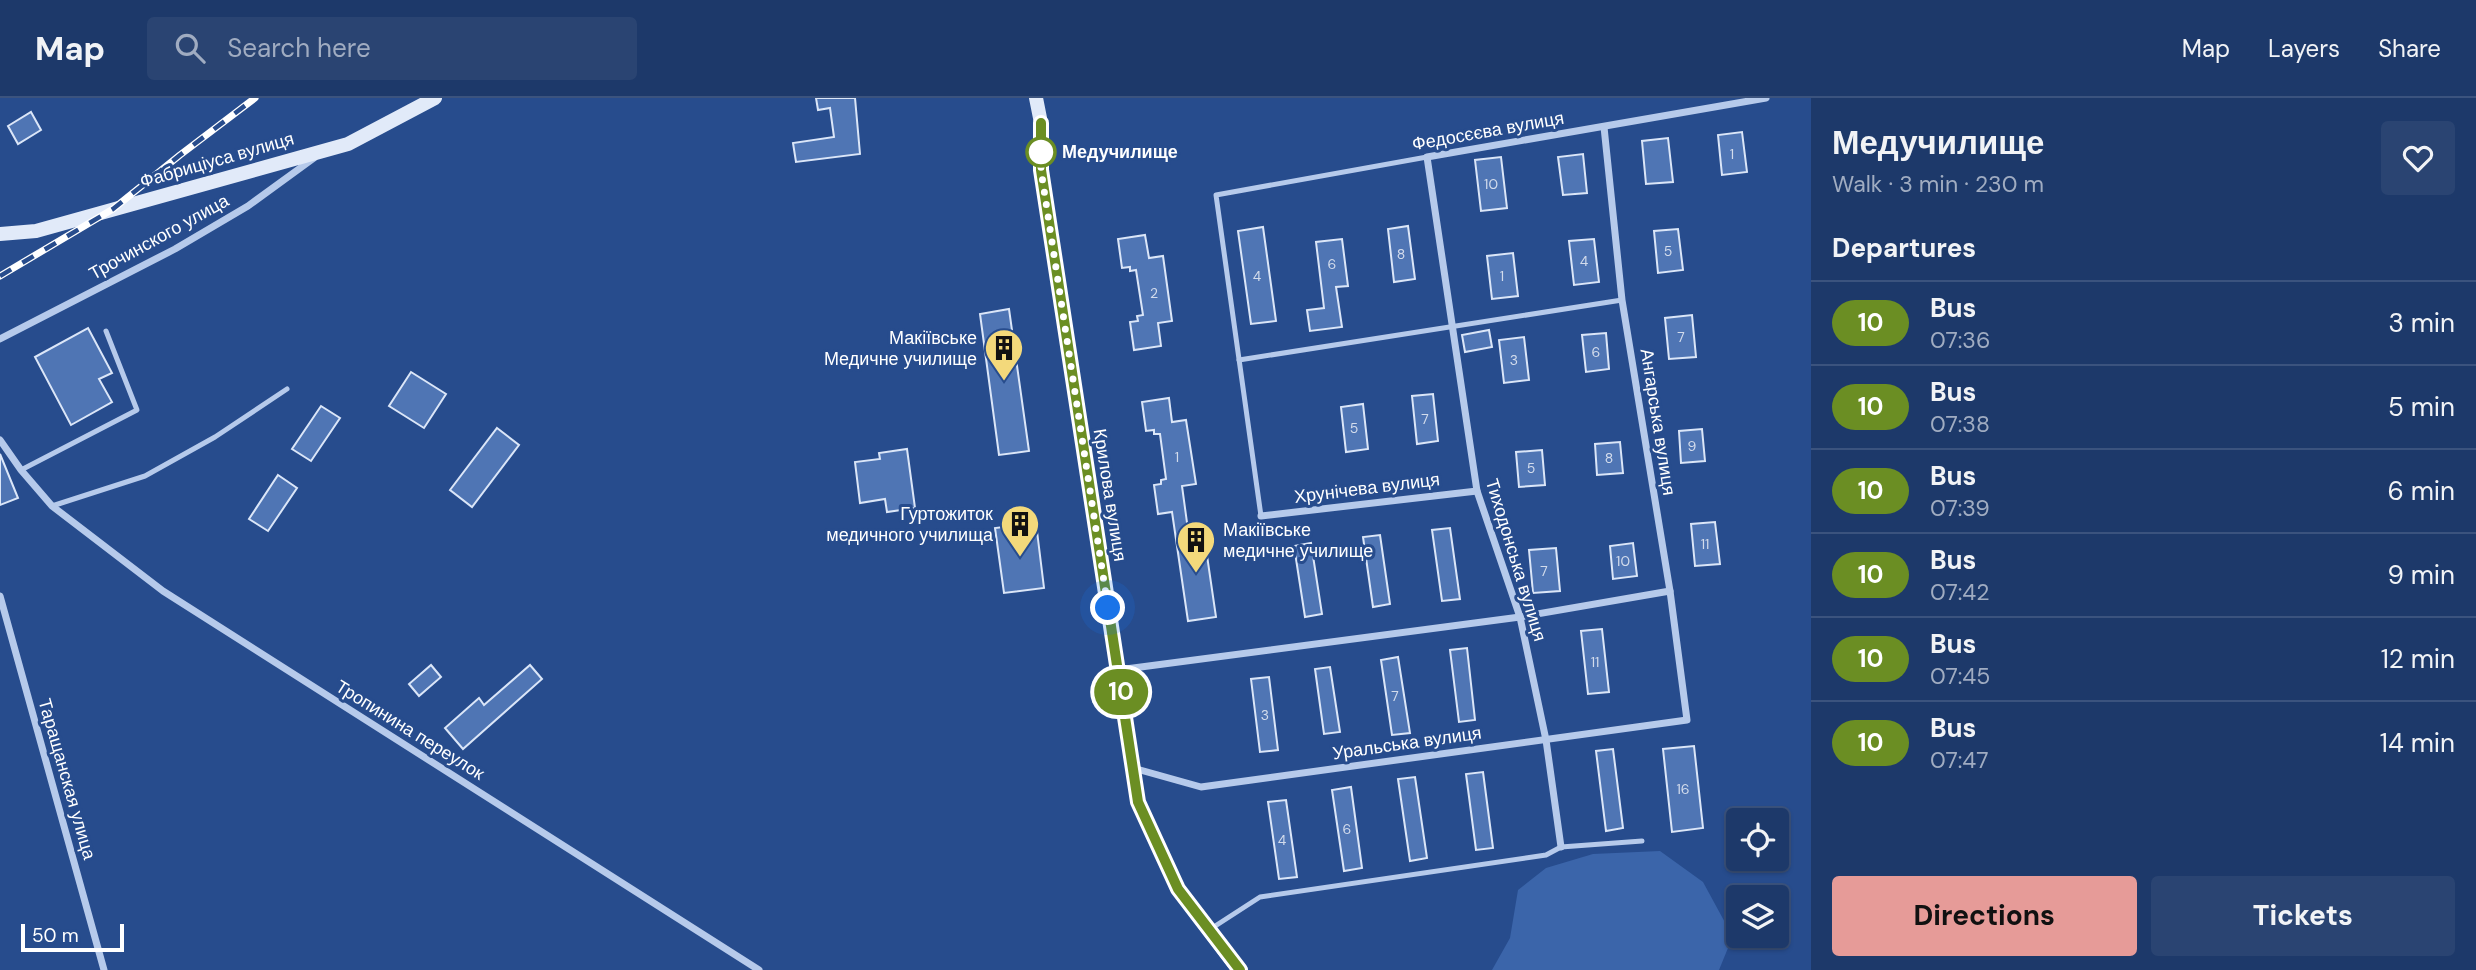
<!DOCTYPE html>
<meta charset="utf-8">
<style>
:root{--surface:#1d396a;--page:#2a4472;--text:#f1f3f6;--muted:#a0acc1;--line:#3b537e;--accent:#e69b98}
body{margin:0;font-family:"DM Sans",sans-serif;background:var(--page);color:var(--text);height:100vh;display:flex;flex-direction:column;font-size:26px;white-space:nowrap}
*{box-sizing:border-box;margin:0}
p{font-size:23px;color:var(--muted)}
.icon{flex:none;width:38px;height:38px;fill:none;stroke:currentColor;stroke-width:2;stroke-linecap:round;stroke-linejoin:round}
.map{position:relative;flex:1;overflow:hidden}
.sheet{display:flex;flex-direction:column;background:var(--surface);width:665px}
.sheet>*{flex:none}
.badge{padding:0 14px;border-radius:23px;font-size:24px;line-height:46px}
.tools{position:absolute;left:1726px;top:710px;display:grid;gap:14px}
.tools a{display:grid;place-items:center;width:63px;height:63px;border-radius:7px;background:var(--surface);box-shadow:0 2px 5px #0004,0 0 0 2px var(--line);font-size:35px}
.scale{position:absolute;left:21px;bottom:18px;width:103px;box-sizing:border-box;padding-left:7px;border:4px solid #fff;border-top:0;font-size:19px;line-height:24px;white-space:nowrap;color:#fff;-webkit-text-stroke:5px #274c8d;paint-order:stroke}
.you{position:absolute;width:35px;height:35px;margin:-18px;border:5px solid #fff;border-radius:50%;background:#1a73e8;box-shadow:0 0 0 10px #1a73e833}
.map>.badge{position:absolute;translate:-50% -50%;box-shadow:0 0 0 4px #fff}
h2{padding:0 21px;font-size:26px;line-height:63px}
.round{display:grid;place-items:center;flex:none;width:74px;height:74px;border-radius:7px;background:var(--page)}
.overview{display:flex;align-items:center;justify-content:space-between;height:119px;padding:0 21px}
h1{font-size:33px;font-weight:700;line-height:52px}
.button{display:flex;gap:14px;margin-top:auto;padding:14px 21px}
.button a{flex:1;height:80px;border-radius:7px;background:var(--accent);color:#111;font-size:28px;font-weight:700;line-height:80px;text-align:center}
.button a+a{background:var(--page);color:var(--text)}
ul{padding:0;list-style:none}
li{display:flex;align-items:center;gap:21px;height:84px;padding:0 21px;border-top:2px solid var(--line)}
li div{flex:1}
li b{display:block;font-size:26px}
li em{font-style:normal}
li .badge{min-width:77px;font-weight:700;text-align:center}
header{display:flex;align-items:center;gap:42px;box-sizing:border-box;height:98px;padding:0 35px;background:var(--surface);border-bottom:2px solid var(--line)}
header strong{font-size:33px}
nav{display:flex;gap:38px;margin-inline-start:auto;font-size:24px}
.search{width:490px;height:63px;background:var(--page);display:flex;align-items:center;gap:18px;box-sizing:border-box;padding:0 24px;border-radius:7px;color:var(--muted);font-size:26px}
main{display:flex;flex:1;min-height:0}
.map>svg:first-child{display:block}
.green{fill:#3b65aa}
.building{fill:#4f75b4;stroke:#dbe6f8;stroke-width:2}
.lines{fill:none;stroke-linecap:round;stroke-linejoin:round}
.service{stroke:#b6caeb;stroke-width:5}
.minor{stroke:#b6caeb;stroke-width:7}
.secondary{stroke:#e1eaf9;stroke-width:14}
.rail-casing{stroke:#fff;stroke-width:7}
.rail{stroke:#274c8d;stroke-width:4.5;stroke-dasharray:13;stroke-linecap:butt}
.line-casing{stroke:#fff;stroke-width:16}
.line{stroke:#6b8e23;stroke-width:10}
.walk{stroke:#fff;stroke-width:7;stroke-dasharray:0 12.6}
.stop-dot{fill:#fff;stroke:#6b8e23;stroke-width:3.5}
.labels{text-anchor:middle;dominant-baseline:central;stroke-width:6;stroke-linejoin:round;paint-order:stroke}
.number-label{font-size:14px;fill:#d3dcec}
.street-label{font-size:18px;fill:#fff;stroke:#274c8d}
.stop-label{font-size:18px;font-weight:bold;fill:#fff;stroke:#274c8d;text-anchor:start}
.poi-label{font-size:18px;fill:#fff;stroke:#274c8d;text-anchor:end}
</style>
<header>
<strong>Map</strong>
<div class="search"><svg class="icon" aria-label="search" viewBox="0 0 24 24"><circle cx="10" cy="10" r="6"/><path d="M15 15l6 6"/></svg>Search here</div>
<nav><a>Map</a><a>Layers</a><a>Share</a></nav>
</header>
<main>
<div class="map">
<svg width="1811" height="872" viewBox="0 0 1811 872">
<rect width="100%" height="100%" fill="#274c8d"/>
<polygon class="green" points="1660,753 1703,784 1728,830 1728,850 1719,872 1492,872 1510,840 1518,792 1546,770 1593,756"/>
<g class="building">
<polygon points="816,0 855,0 860,56 796,64 793,45 834,39 830,10 818,12"/>
<polygon points="31,14 41,32 18,46 8,28"/>
<polygon points="1742,34 1747,74 1722,77 1718,37"/>
<polygon points="1668,40 1673,84 1646,86 1642,43"/>
<polygon points="1583,56 1587,95 1563,97 1558,59"/>
<polygon points="1501,59 1507,110 1481,113 1475,62"/>
<polygon points="1408,128 1415,181 1394,184 1388,131"/>
<polygon points="1263,129 1276,223 1251,226 1238,133"/>
<polygon points="1678,131 1683,172 1658,175 1654,133"/>
<polygon points="1145,137 1149,160 1163,158 1172,223 1158,225 1161,248 1134,252 1130,224 1138,223 1137,218 1143,217 1136,172 1130,173 1130,169 1122,170 1118,141"/>
<polygon points="1342,141 1348,188 1336,189 1342,229 1310,233 1307,212 1324,210 1316,144"/>
<polygon points="1594,141 1599,184 1574,187 1569,143"/>
<polygon points="1513,155 1518,198 1492,201 1487,158"/>
<polygon points="1009,211 1029,353 999,357 980,216"/>
<polygon points="1692,217 1696,259 1669,261 1665,220"/>
<polygon points="88,230 112,275 99,281 112,304 71,327 35,259"/>
<polygon points="1489,232 1492,249 1465,254 1462,237"/>
<polygon points="1606,235 1609,271 1586,274 1582,237"/>
<polygon points="1524,239 1529,282 1504,285 1499,242"/>
<polygon points="411,274 446,296 424,330 389,308"/>
<polygon points="1433,296 1438,343 1417,346 1412,298"/>
<polygon points="1169,300 1172,324 1186,322 1196,386 1182,388 1188,432 1203,430 1216,519 1188,523 1172,414 1158,416 1154,387 1161,386 1161,382 1166,381 1160,336 1154,336 1154,332 1146,333 1142,304"/>
<polygon points="1363,306 1368,351 1346,354 1341,309"/>
<polygon points="321,308 340,320 311,363 292,351"/>
<polygon points="497,330 519,347 472,409 450,392"/>
<polygon points="1702,331 1705,363 1681,365 1679,333"/>
<polygon points="1620,344 1623,375 1597,377 1595,346"/>
<polygon points="907,351 915,410 887,414 885,401 860,405 855,364 880,361 879,355"/>
<polygon points="1542,352 1545,387 1519,389 1516,354"/>
<polygon points="0,356 18,400 0,407"/>
<polygon points="278,377 297,390 268,433 249,421"/>
<polygon points="1715,424 1720,466 1695,468 1691,426"/>
<polygon points="1036,425 1044,490 1004,495 995,430"/>
<polygon points="1450,430 1460,501 1442,503 1432,432"/>
<polygon points="1380,437 1390,506 1373,509 1363,439"/>
<polygon points="1311,445 1322,516 1305,519 1294,448"/>
<polygon points="1633,445 1637,478 1613,481 1610,448"/>
<polygon points="1556,450 1560,493 1533,495 1529,452"/>
<polygon points="1602,531 1609,594 1588,596 1581,533"/>
<polygon points="1467,550 1475,622 1459,624 1450,552"/>
<polygon points="1398,559 1410,635 1392,637 1381,562"/>
<polygon points="431,567 441,579 419,598 409,586"/>
<polygon points="530,567 542,581 463,651 445,630 479,600 484,607"/>
<polygon points="1330,569 1340,634 1324,636 1315,571"/>
<polygon points="1269,579 1278,652 1260,654 1251,581"/>
<polygon points="1694,648 1703,730 1672,734 1663,651"/>
<polygon points="1613,651 1623,730 1606,733 1596,653"/>
<polygon points="1483,674 1493,750 1476,752 1466,676"/>
<polygon points="1415,679 1427,760 1410,763 1398,681"/>
<polygon points="1351,689 1362,770 1344,773 1332,692"/>
<polygon points="1286,702 1297,779 1279,781 1268,704"/>
</g>
<g class="lines">
<g class="service">
<polyline points="1239,262 1622,202"/>
<polyline points="21,372 137,312 106,233"/>
<polyline points="52,408 145,378 215,339 287,291"/>
<polyline points="1261,418 1216,97 1427,59"/>
<polyline points="1209,832 1260,799 1546,757 1561,749 1642,743"/>
</g>
<g class="minor">
<polyline points="0,241 175,151 248,108 314,60"/>
<polyline points="0,342 21,372 52,408 163,493 759,872"/>
<polyline points="1261,418 1477,393"/>
<polyline points="0,498 104,872"/>
<polyline points="1118,572 1520,519 1670,493"/>
<polyline points="1133,670 1201,689 1687,622 1670,493 1622,202 1604,29"/>
<polyline points="1561,749 1546,642 1520,519 1477,393 1427,59 1766,0"/>
</g>
<g class="secondary">
<polyline points="1036,0 1041,25 1041,72 1138,704 1178,791 1239,872"/>
<polyline points="0,136 36,133 348,46 435,0"/>
</g>
<g class="rail-casing">
<polyline id="rail" points="0,178 113,111 180,57 255,0"/>
</g>
<use href="#rail" class="rail"/>
</g>
<g class="lines">
<g class="line-casing">
<polyline id="line" points="1041,25 1041,72 1138,704 1178,791 1240,872"/>
</g>
<use href="#line" class="line"/>
<polyline class="walk" points="1041,54 1041,49 1041,72 1108,510"/>
</g>
<defs>
<g id="building-pin" transform="scale(2.0125)"><path d="M0 17L-7.5 6A9.5 9.5 0 1 1 7.5 6Z" fill="#f3d97b" stroke="#274c8d"/><path d="M-4-6H4V6H1V3H-1V6H-4ZM-2.5-4.3h1.7v1.8h-1.7ZM.8-4.3h1.7v1.8H.8ZM-2.5-1h1.7V.8h-1.7ZM.8-1h1.7V.8H.8Z" fill="#111"/></g>
</defs>
<g fill-rule="evenodd">
<use href="#building-pin" x="1004" y="250"/>
<use href="#building-pin" x="1020" y="426"/>
<use href="#building-pin" x="1196" y="442"/>
</g>
<circle class="stop-dot" cx="1041" cy="54" r="14"/>
<g class="labels">
<g class="number-label">
<text x="1732" y="56">1</text>
<text x="1491" y="86">10</text>
<text x="1668" y="153">5</text>
<text x="1401" y="156">8</text>
<text x="1584" y="163">4</text>
<text x="1332" y="166">6</text>
<text x="1257" y="178">4</text>
<text x="1502" y="178">1</text>
<text x="1154" y="195">2</text>
<text x="1681" y="239">7</text>
<text x="1596" y="254">6</text>
<text x="1514" y="262">3</text>
<text x="1425" y="321">7</text>
<text x="1354" y="330">5</text>
<text x="1692" y="348">9</text>
<text x="1177" y="359">1</text>
<text x="1609" y="360">8</text>
<text x="1531" y="370">5</text>
<text x="1705" y="446">11</text>
<text x="1623" y="463">10</text>
<text x="1544" y="473">7</text>
<text x="1595" y="564">11</text>
<text x="1395" y="598">7</text>
<text x="1265" y="617">3</text>
<text x="1683" y="691">16</text>
<text x="1347" y="731">6</text>
<text x="1282" y="742">4</text>
</g>
<g class="street-label">
<text transform="translate(1488 33) rotate(-10)">Федосєєва вулиця</text>
<text transform="translate(217 62) rotate(-16)">Фабриціуса вулиця</text>
<text transform="translate(159 139) rotate(-29)">Трочинского улица</text>
<text transform="translate(1658 324) rotate(81)">Ангарська вулиця</text>
<text transform="translate(1367 390) rotate(-7)">Хрунічева вулиця</text>
<text transform="translate(1110 397) rotate(81)">Крилова вулиця</text>
<text transform="translate(1516 462) rotate(73)">Тиходонська вулиця</text>
<text transform="translate(410 632) rotate(32)">Тропинина переулок</text>
<text transform="translate(1407 645) rotate(-8)">Уральська вулиця</text>
<text transform="translate(67 681) rotate(74)">Таращанская улица</text>
</g>
<g class="stop-label">
<text x="1062" y="54">Медучилище</text>
</g>
<g class="poi-label">
<text x="977" y="240">Макіївське<tspan x="977" dy="21">Медичне училище</tspan></text>
<text x="993" y="416">Гуртожиток<tspan x="993" dy="21">медичного училища</tspan></text>
<text x="1223" y="432" text-anchor="start">Макіївське<tspan x="1223" dy="21">медичне училище</tspan></text>
</g>
</g>
</svg>
<div class="tools">
<a><svg class="icon" aria-label="locate" viewBox="0 0 24 24"><circle cx="12" cy="12" r="6"/><path d="M12 2v4M12 18v4M2 12h4M18 12h4"/></svg></a>
<a><svg class="icon" aria-label="layers" viewBox="0 0 24 24"><path d="M12 4l9 5-9 5-9-5zM3 14l9 5 9-5"/></svg></a>
</div>
<div class="scale">50 m</div>
<div class="you" style="left:1108px;top:510px"></div>
<b class="badge" style="left:1121px;top:594px;background:#6b8e23;color:#fff">10</b>
</div>
<section class="sheet">
<div class="overview"><div><h1>Медучилище</h1><p>Walk · 3 min · 230 m</p></div><a class="round"><svg class="icon" aria-label="heart" viewBox="0 0 24 24"><path d="M12 20l-8-8c-3-5 5-10 8-4 3-6 11-1 8 4z"/></svg></a></div>
<h2>Departures</h2>
<ul>
<li><span class="badge" style="background:#6b8e23;color:#fff">10</span><div><b>Bus</b><p>07:36</p></div><em>3 min</em></li>
<li><span class="badge" style="background:#6b8e23;color:#fff">10</span><div><b>Bus</b><p>07:38</p></div><em>5 min</em></li>
<li><span class="badge" style="background:#6b8e23;color:#fff">10</span><div><b>Bus</b><p>07:39</p></div><em>6 min</em></li>
<li><span class="badge" style="background:#6b8e23;color:#fff">10</span><div><b>Bus</b><p>07:42</p></div><em>9 min</em></li>
<li><span class="badge" style="background:#6b8e23;color:#fff">10</span><div><b>Bus</b><p>07:45</p></div><em>12 min</em></li>
<li><span class="badge" style="background:#6b8e23;color:#fff">10</span><div><b>Bus</b><p>07:47</p></div><em>14 min</em></li>
</ul>
<div class="button"><a>Directions</a><a>Tickets</a></div>
</section>
</main>
